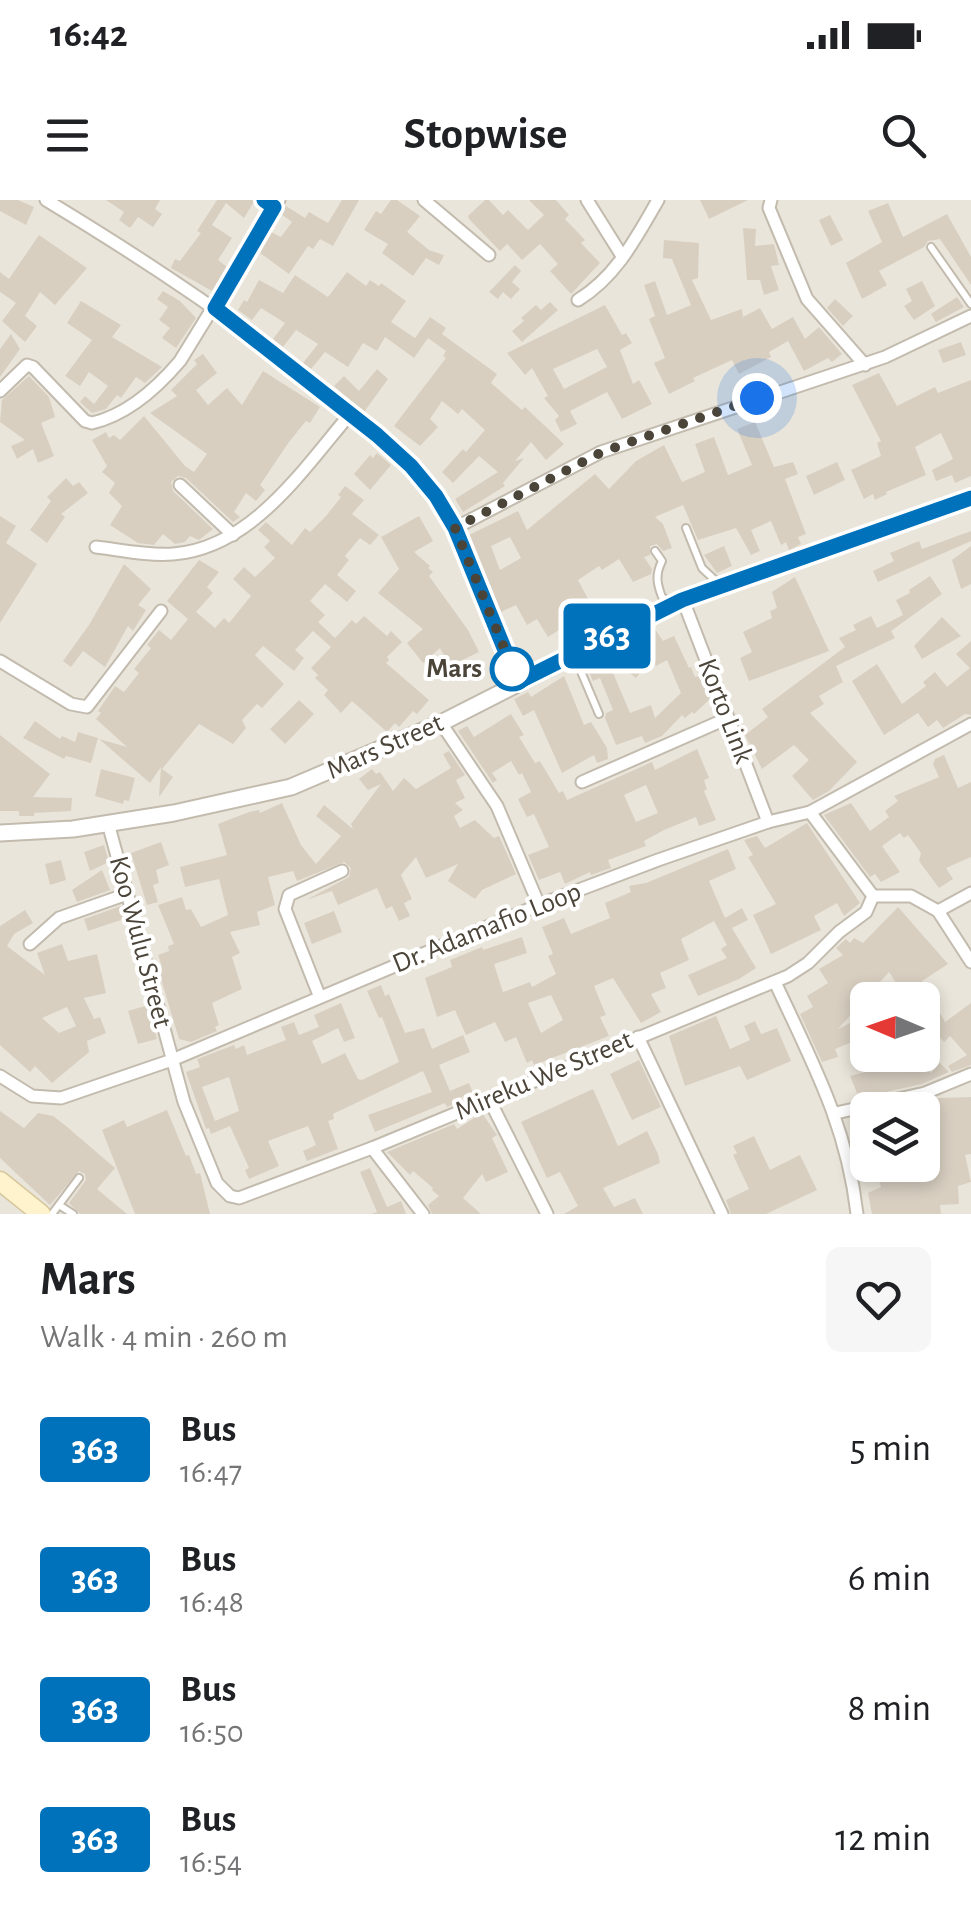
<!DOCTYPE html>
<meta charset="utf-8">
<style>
:root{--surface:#fff;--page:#f6f6f6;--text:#202124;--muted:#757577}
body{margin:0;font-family:"Alegreya Sans",sans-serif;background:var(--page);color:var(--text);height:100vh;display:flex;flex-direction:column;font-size:38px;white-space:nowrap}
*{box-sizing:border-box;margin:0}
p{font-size:32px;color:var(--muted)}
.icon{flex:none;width:55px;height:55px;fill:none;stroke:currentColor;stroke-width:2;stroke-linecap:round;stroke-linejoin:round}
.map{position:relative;height:1014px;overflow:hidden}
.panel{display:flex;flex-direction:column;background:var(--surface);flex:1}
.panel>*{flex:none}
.badge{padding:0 20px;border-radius:8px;font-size:35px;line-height:65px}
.needle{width:65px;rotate:272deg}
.buttons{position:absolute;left:850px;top:782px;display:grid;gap:20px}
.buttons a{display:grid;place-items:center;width:90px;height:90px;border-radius:15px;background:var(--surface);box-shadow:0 5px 15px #0003;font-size:50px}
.you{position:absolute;width:50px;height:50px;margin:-25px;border:8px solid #fff;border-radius:50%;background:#1a73e8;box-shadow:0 0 0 15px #1a73e833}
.map>.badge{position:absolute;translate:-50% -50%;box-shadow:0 0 0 5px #fff}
.round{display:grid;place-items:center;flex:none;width:105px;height:105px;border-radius:15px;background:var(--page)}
.head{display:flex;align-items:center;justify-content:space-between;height:170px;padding:0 40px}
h1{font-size:48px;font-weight:700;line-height:75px}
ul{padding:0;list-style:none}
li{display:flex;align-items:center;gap:30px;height:130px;padding:0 40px}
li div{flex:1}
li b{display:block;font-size:38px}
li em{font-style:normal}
li .badge{min-width:110px;font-weight:700;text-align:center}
.status{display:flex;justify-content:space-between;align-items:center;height:70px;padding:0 50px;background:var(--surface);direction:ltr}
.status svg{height:28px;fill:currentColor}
header{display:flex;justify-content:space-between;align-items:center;height:130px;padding:0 40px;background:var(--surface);font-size:45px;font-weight:700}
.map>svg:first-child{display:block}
.residential{fill:#eae5da;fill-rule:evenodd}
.building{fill:#d8cfc1;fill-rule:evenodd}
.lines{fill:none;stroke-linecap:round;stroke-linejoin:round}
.service-casing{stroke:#c2bbae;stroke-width:10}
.minor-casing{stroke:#c2bbae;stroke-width:15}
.tertiary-casing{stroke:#c2bbae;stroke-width:19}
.secondary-casing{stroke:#d6c79b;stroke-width:21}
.service{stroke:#fff;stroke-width:6}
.minor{stroke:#fff;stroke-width:11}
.tertiary{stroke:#fff;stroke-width:15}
.secondary{stroke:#fff3cd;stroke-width:18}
.line-casing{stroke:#fff;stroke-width:22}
.line{stroke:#0072bc;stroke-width:15}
.walk{stroke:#4b4439;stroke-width:10;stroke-dasharray:0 18}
.stop-dot{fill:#fff;stroke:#0072bc;stroke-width:5}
.labels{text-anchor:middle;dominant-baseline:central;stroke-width:8;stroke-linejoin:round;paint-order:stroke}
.stop-label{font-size:28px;font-weight:bold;fill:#4b4439;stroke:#fff;text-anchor:end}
.street-label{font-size:28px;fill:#4b4439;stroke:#fff}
</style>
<div class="status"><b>16:42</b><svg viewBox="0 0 49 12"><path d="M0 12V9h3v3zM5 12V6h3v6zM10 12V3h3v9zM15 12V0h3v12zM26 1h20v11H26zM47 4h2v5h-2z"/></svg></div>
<header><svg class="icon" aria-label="menu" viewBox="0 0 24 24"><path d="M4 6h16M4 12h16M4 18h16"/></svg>Stopwise<svg class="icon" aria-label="search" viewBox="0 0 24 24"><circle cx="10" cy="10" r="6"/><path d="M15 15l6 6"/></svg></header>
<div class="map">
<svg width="971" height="1014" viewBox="0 0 971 1014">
<rect width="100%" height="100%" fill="#f6f3ec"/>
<path class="residential" d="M0,0h971v1014h-971zM868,800h54v55h-54zM868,910h54v55h-54z"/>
<g class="building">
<polygon points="0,0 18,0 34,7 26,25 0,11"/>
<polygon points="106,0 160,0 155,9 162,14 153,27 138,17 130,28 119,20 124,12"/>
<polygon points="217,0 255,0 244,18 226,3 212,25 232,38 218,60 227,67 212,91 171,68 175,59 180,61 201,33 197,31"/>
<polygon points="342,0 359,0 333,46 320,39 313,49 308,46 289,74 260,53 271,32 281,37 292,22 281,14 286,6 305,18 309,12 328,23"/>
<polygon points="391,0 397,0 420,16 407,32 429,50 444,55 439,65 426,58 413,76 382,53 388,44 364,30 376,11 381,14"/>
<polygon points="485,0 489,0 503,15 508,10 528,30 544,15 529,0 556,0 569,15 565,19 585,40 581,43 600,63 571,94 550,71 558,64 540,44 522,60 507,44 500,51 469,19 468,16"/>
<polygon points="700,0 748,0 709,19"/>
<polygon points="888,3 903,37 947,14 971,57 971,85 940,39 928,41 924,47 879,71 887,85 862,99 846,63 882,42 868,11"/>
<polygon points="830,15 843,40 831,46 819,20"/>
<polygon points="743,28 756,29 755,46 774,44 779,65 771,66 779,90 764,95 760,80 747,80"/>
<polygon points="39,35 87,68 55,105 40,92 25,116 37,126 25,142 2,121 16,103 0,92 0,72 9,79"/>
<polygon points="664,40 699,43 698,78 692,80 711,120 742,109 743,117 760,108 772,129 793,117 805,139 819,127 842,154 832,162 828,158 804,171 788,141 769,152 771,157 739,174 732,160 693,178 695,181 669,194 654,163 665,158 649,119 655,116 644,85 655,81 667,115 691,105 672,59 663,58"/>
<polygon points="515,65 521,71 512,82 520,89 511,99 503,92 498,99 489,92"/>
<polygon points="347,72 366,86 370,80 379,86 381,83 406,101 391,122 415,138 430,117 446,128 442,134 497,174 491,183 522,210 525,207 564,244 546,260 531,242 515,261 524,258 503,283 505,286 463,312 455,299 498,272 479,256 453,283 442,272 463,249 466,252 485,230 462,209 458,214 442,201 430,219 438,227 420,246 394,226 446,158 443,156 446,151 428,138 414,158 385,137 377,151 363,143 348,167 325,152 311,169 303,163 318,144 296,130 283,147 273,139 285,123 261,108 252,120 238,110 244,100 247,102 259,80 283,93 295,75 328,97"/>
<polygon points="922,81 935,106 914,120 904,106 912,101 906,89"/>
<polygon points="163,91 180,101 196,118 176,148 162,138 170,128 159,120 168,107 157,99"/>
<polygon points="957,97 964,107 936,122 931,114"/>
<polygon points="835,99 853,116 843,126 827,108"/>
<polygon points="81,101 121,125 112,137 162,167 145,183 136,177 121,198 117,195 106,209 92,213 80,202 85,196 94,204 108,186 89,172 80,186 65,176 92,140 67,123"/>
<polygon points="550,102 558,110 522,142 512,131 524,121 521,118 536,105 541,110"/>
<path d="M605,105l17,30 4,-2 6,10 -12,7 13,34 6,-4 13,24 -30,15 -15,-27 -37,19 7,13 -16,8 -6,-12 4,-4 -15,-18 4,-2 -16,-28 -7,7 -18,-22zM597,149l10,18 -43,22 -11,-20z"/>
<polygon points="11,134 20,149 0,177 0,149"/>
<polygon points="961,142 966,155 943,163 938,150"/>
<polygon points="203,154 217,173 196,190 208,205 227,188 242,205 263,171 320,207 310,223 306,221 289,242 260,285 265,290 256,301 246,293 234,312 240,317 233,322 186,278 178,276 171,282 173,291 213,329 199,340 190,336 185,342 175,344 163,334 154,345 138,343 110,325 122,306 109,293 115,283 102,272 107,266 92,240 106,232 109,238 114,235 120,240 144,216 185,266 194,272 207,254 150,213 177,196 171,190 197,164 194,160"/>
<polygon points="377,169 388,179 364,212 334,186 344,176 359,191"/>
<polygon points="879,173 897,206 935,187 938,193 971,180 971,276 955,283 952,275 936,281 932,270 953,259 941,233 915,247 926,275 886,292 887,294 875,300 873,294 864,299 851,270 881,256 877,243 881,241 852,185"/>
<polygon points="29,176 49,197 55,217 41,223 54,256 38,263 33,249 17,259 11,246 25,240 0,222 2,200"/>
<path d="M755,222l19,45 19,-5 5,12 -13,5 21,55 -8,3 3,7 -12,6 -3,-8 -5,3 -10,-24 -20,9 9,21 -9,4 -15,-27 -38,12 -15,-35 -28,12 8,7 9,24 -9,3 -6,-7 -7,2v9l-6,2 8,12 -1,5 -18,8 -14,-23 -17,11 -3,-4 -21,14 17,32 -20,12 -2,-3 -25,16 -11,-18 -10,6 -11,-20 -15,7 -32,-77 49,-24 9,19 68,-56 14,15 27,-28 28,-16 18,37 23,-10 -10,-28 19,-7 14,38 24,-10 -15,-36zM510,337l11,21 -21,12 -9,-24z"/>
<polygon points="377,253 391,265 370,290 354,274 370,255 373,258"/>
<polygon points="837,262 845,280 814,295 806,276"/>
<polygon points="66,278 73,286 79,282 88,293 61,314 65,317 47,343 30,330 51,301 47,297"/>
<polygon points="345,286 364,300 352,314 379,335 370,345 360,338 345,356 349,360 337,375 356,391 347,402 325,384 310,401 325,415 318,422 335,438 352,420 356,424 364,416 387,436 391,431 402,442 387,457 389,460 386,463 429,500 417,514 413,511 399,527 395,523 387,532 352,501 341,513 324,495 328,490 315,478 318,475 311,468 331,447 313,431 295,450 304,458 294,471 263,446 255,455 284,484 262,508 257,504 242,520 246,528 233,544 199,524 162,569 173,577 159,597 161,567 150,583 99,539 127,547 96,519 101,513 98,511 115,486 124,492 139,473 134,469 151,448 147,445 159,430 171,440 188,419 167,401 199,360 219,372 207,387 213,393 196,412 215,428 224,418 229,423 251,396 233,379 244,367 255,377 275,358 264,347 270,341 258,330 266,322 292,345 305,328 310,332 326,316 341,297 338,295"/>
<polygon points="0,316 16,326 6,343 37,364 0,423"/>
<polygon points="419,316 433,341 414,352 430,366 428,368 433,372 429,376 468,430 479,452 450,466 440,448 423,463 407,443 423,429 378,393 399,369 381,337"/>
<polygon points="971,331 971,341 878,382 873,371 894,361 890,353 919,341 922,349"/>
<polygon points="724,346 732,366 717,373 704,355"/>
<polygon points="971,346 971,384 961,389 952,360"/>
<polygon points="124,364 151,389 138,405 146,410 133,431 128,426 105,467 83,451 71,467 63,461 89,425"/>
<polygon points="930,376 942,394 891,431 895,438 836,466 843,482 819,496 824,504 810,513 857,562 829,591 813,600 792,576 809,560 794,545 762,569 745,535 768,517 762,509 845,447 839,438 856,430 853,425 871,416 877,428 903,415 896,400 910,393 909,390"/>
<polygon points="795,377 829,451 749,481 740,458 752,452 743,432 772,418 770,411 777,408 772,392"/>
<polygon points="942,417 961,436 922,459 914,446"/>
<polygon points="655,429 663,441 674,436 689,468 691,467 695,477 702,475 711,498 694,514 692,512 685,518 682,515 662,536 645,543 642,536 616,545 605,518 606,513 613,510 600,478 593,481 585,463 605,454 630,513 651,505 655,518 681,493 667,460 656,466 652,458 648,462 636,440"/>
<polygon points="971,441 971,515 965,514 943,528 937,520 928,527 918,513 884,535 852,481 877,464 902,504 926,486 923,482 935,472 947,487 970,468 956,454"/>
<polygon points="620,449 644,468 636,478 612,459"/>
<polygon points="564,476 584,525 591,522 607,548 608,559 597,563 594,555 562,573 534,510 523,516 514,499 528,492 531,497"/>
<polygon points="299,500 314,514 285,544 270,529"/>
<path d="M511,514l13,21 -5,2 16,26 5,-2 19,32 4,-2 4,9 85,-38 3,8 42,-21 12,29 -5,2 3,9 -3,2 12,29 -17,6 -3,-9 -32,13 -20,11 2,5 -38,14 3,8 -20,7 -1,-3 -25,12 -5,-12 -21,8 -11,-25 21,-8 -15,-33 -7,3 -9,-18 13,-7 -9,-19 -3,2 -8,-14 -19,12 5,7 -4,3 -35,-52 9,-5 7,11zM646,585l12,28 -22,9 -12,-27z"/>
<polygon points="35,521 60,539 62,536 75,542 78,532 98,538 91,563 66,556 64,559 23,538"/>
<polygon points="0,535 50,574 33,597 72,598 71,611 34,613 34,616 19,616 19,611 0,611"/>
<polygon points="449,551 465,575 456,580 465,598 455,603 463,610 454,616 460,628 475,620 494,638 499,636 516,674 482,690 475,699 448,681 458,664 426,678 416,657 401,675 412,699 404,703 410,716 399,721 392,706 386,709 377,688 338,705 332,691 306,700 349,677 351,668 344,662 297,681 293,671 268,677 275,705 257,712 260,725 230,732 240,753 232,757 242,789 212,803 219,825 215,827 217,831 191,842 179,839 158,769 162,767 158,755 169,751 168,746 174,744 158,705 182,697 186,710 191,709 201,727 228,715 219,679 185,687 180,667 227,655 218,624 249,612 259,610 260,613 282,603 301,645 316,664 341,636 316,616 324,605 353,629 351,624 381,584 368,590 359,579 372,569 376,574 380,572 393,591 404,578 416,589 451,568 443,554"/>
<polygon points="944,555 958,588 971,582 971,657 946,668 953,679 939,688 919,661 921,653 908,635 904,638 900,633 882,646 900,672 881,682 875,674 870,677 824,615 851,603 870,631 889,617 885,611 898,601 894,596 939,577 933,564 935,559"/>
<polygon points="101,569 135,578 129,601 124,600 123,604 95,596"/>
<polygon points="807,623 860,703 844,716 837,703 814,716 821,730 771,754 753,715 776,704 748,657 753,655 744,640 757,636 765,648"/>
<polygon points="161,642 169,665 156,670 159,683 153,685 158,702 147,705 131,653"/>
<polygon points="104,645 109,662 90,671 84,652"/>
<path d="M728,649l8,20 -27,12 16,37 17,-10 6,12 -16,8 24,40 -17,11 -41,17 -10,-21 39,-17 -6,-9 6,-4 -13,-24 -33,18 8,21 -29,13 6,15 -15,6 10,18 -20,11 -28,-45 -19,8 12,29 -6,2 9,19 -75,29 -2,-5 -5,3 -11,-26 -11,5 -10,-20 -29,13 -11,-25 -18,7 -12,-39 27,-11 -2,-7 32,-13 1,3 39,-13 5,16 -33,11 9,28 27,-10 2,5 24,-13 -8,-18 5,-2 -11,-27 22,-9 7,16 39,-16 -5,-15 26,-11 -2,-6 17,-3zM551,795l12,25 -22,13 -13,-30z"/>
<polygon points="61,660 66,680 50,685 45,664"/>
<polygon points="102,670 110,690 77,702 72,690"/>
<polygon points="121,706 124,719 88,731 84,719"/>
<polygon points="898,707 948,764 922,781 945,822 971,803 971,865 952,872 948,866 967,855 950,836 944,842 934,831 922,841 922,800 907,800 889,772 838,829 868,814 868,855 914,855 931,873 940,863 949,872 922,884 859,898 850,876 869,871 852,842 835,849 838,857 822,862 800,814 813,807 807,796 828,783 819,769 843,755 836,748 846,739 850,743 854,738 863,743"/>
<path d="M25,710l8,13 -19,11 -7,12 38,29 -8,-22 25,-9 6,17 29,-7 9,39 -22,5 10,21 6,-2 6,16 -19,8 2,11 -37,31 -17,-17 -5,6 -30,-27v-119zM67,807l9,19 -17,7 -17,-15z"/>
<polygon points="334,711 342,732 312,744 304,723"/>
<path d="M381,785l4,11 4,-2 2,5 14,34 19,-5 8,21 31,-14 7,17 -31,13 11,26 19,-8 4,10 -20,7 2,4 -8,3 -2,-4 -70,29 -7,-17 64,-23 -9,-21 -90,43 1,5 -6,2 10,28 -31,12 -4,-10 13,-6 -8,-19 -40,15 11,25 -30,13 -4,-9 4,-2 -19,-42 -19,8 -2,-6 -3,1 -20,-57 14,-5 -3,-8 37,-14 2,4 8,-4 3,10 39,-15 -5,-13 13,-5 5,13 20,-8 -5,-12 27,-12 14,35 -11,4 -6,-14 -26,13 10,23 23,-11 13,26 4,1 37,-18 -17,-45 -3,1 -12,-27zM229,877l10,34 -24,10 -13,-34z"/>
<polygon points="148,805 157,839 138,844 128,811"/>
<polygon points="716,816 730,849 750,840 744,826 755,821 761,834 777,828 791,861 747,880 740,866 685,886 669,836"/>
<polygon points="639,860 661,907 632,920 610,874"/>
<polygon points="593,889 618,946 647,931 658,954 660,963 603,988 614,1007 635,998 643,1014 564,1014 578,1006 560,972 547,978 521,922"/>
<polygon points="971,897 971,954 965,955 971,982 958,986 959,1004 940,1005 941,1014 872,1014 868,993 881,987 874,965 899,965 902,974 922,966 922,910 892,910 938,898"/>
<polygon points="167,910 186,956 189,955 196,974 200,973 210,1014 135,1014 102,930 124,920 127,927"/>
<polygon points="0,911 24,928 38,913 53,916 66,926 115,968 97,989 127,1014 80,1014 69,1003 86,980 85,974 79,971 50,1005 0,958"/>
<polygon points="482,913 497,935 492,938 508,972 486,982 482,974 463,998 481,1014 432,1014 428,1005 439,996 432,990 433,988 413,971 410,975 387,952 454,924 457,929"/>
<polygon points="754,936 770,970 800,955 817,990 766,1014 731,1014 726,1000 749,989 733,955 737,953 733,946"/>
<polygon points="370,968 387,1007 401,1001 406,1014 371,1014 377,1012 360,972"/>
</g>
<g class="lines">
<g class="service-casing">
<g id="service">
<polyline points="931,47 971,104"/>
<polyline points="686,328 702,368 718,383"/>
<path d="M655,351l7,10c-7,14 -5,23 0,36l11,7"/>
<polyline points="574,455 599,514"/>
<polyline points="59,1005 73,1014"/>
<polyline points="52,1014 79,978"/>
</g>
</g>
<g class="minor-casing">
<g id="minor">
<path d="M46,0c101,61 198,125 289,200 37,31 76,61 103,101 34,50 56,125 80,181"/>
<polyline points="424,0 489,55"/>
<polyline points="587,0 622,56"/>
<polyline points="771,0 769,8 807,99 865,165"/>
<path d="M578,100c38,-23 58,-62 80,-100"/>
<path d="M0,191l27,-26 6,2 52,54 7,2c35,-8 65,-35 88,-62l99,-161"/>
<polyline points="180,285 233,335"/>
<polyline points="455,328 601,252 885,157 971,116"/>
<path d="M96,347c25,3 52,9 77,7 79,-6 130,-85 178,-141"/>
<polyline points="683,400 768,622"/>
<polyline points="0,461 71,504 87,507 161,411"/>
<polyline points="441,523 497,606 539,705"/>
<polyline points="582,582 728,518"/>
<polyline points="810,612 873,696"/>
<polyline points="108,623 184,902 217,983 230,996 239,998 372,948 788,776 808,763 839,732 866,712 873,696"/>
<polyline points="873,696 911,696 938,711 971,762"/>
<polyline points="938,711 971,693"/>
<polyline points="30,744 59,718 127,694"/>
<path d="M775,782c37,80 72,143 82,232"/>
<polyline points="319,795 285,709 289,695 342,671"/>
<polyline points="638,837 722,1014"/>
<polyline points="0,876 32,896 61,898 172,860 539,705 658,660 768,622 810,612 971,524"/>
<polyline points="489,899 547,1014"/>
<polyline points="836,913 925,893 971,874"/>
<polyline points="372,948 423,1014"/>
</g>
</g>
<g class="tertiary-casing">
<polyline id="tertiary" points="0,633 73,629 174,613 291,587 441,523 683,400 971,298"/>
</g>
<g class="secondary-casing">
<polyline id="secondary" points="0,981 41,1014"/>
</g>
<use href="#service" class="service"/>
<use href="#minor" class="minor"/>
<use href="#tertiary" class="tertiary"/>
<use href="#secondary" class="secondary"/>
</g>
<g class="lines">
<g class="line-casing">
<polyline id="line" points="264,0 274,7 215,108 377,235 411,266 436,296 455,328 518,482 682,400 971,298"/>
</g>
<use href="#line" class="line"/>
<polyline class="walk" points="512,469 518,482 455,328 602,252 757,198"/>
</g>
<circle class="stop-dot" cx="512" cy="469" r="20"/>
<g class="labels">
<g class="stop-label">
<text x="482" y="469">Mars</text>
</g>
<g class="street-label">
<text transform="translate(725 511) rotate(69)">Korto Link</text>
<text transform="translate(385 547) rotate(-24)">Mars Street</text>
<text transform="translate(487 728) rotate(-22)">Dr. Adamafio Loop</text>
<text transform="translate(140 742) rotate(75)">Koo Wulu Street</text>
<text transform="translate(544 876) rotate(-23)">Mireku We Street</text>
</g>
</g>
</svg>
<div class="buttons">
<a><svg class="needle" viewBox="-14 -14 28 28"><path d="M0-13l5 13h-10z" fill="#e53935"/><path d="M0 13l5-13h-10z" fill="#757577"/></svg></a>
<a><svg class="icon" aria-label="layers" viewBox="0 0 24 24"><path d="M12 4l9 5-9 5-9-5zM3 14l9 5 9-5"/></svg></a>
</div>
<div class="you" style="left:757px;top:198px"></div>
<b class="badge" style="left:607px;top:436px;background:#0072bc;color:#fff">363</b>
</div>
<section class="panel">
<div class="head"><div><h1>Mars</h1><p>Walk · 4 min · 260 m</p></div><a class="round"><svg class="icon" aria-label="heart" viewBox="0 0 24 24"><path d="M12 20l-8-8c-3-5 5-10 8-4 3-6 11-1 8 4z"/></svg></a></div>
<ul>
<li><span class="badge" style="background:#0072bc;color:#fff">363</span><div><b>Bus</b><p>16:47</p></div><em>5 min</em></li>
<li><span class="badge" style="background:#0072bc;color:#fff">363</span><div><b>Bus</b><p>16:48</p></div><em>6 min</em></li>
<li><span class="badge" style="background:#0072bc;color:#fff">363</span><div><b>Bus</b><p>16:50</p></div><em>8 min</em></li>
<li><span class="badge" style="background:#0072bc;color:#fff">363</span><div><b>Bus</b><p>16:54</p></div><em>12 min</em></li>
</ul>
</section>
